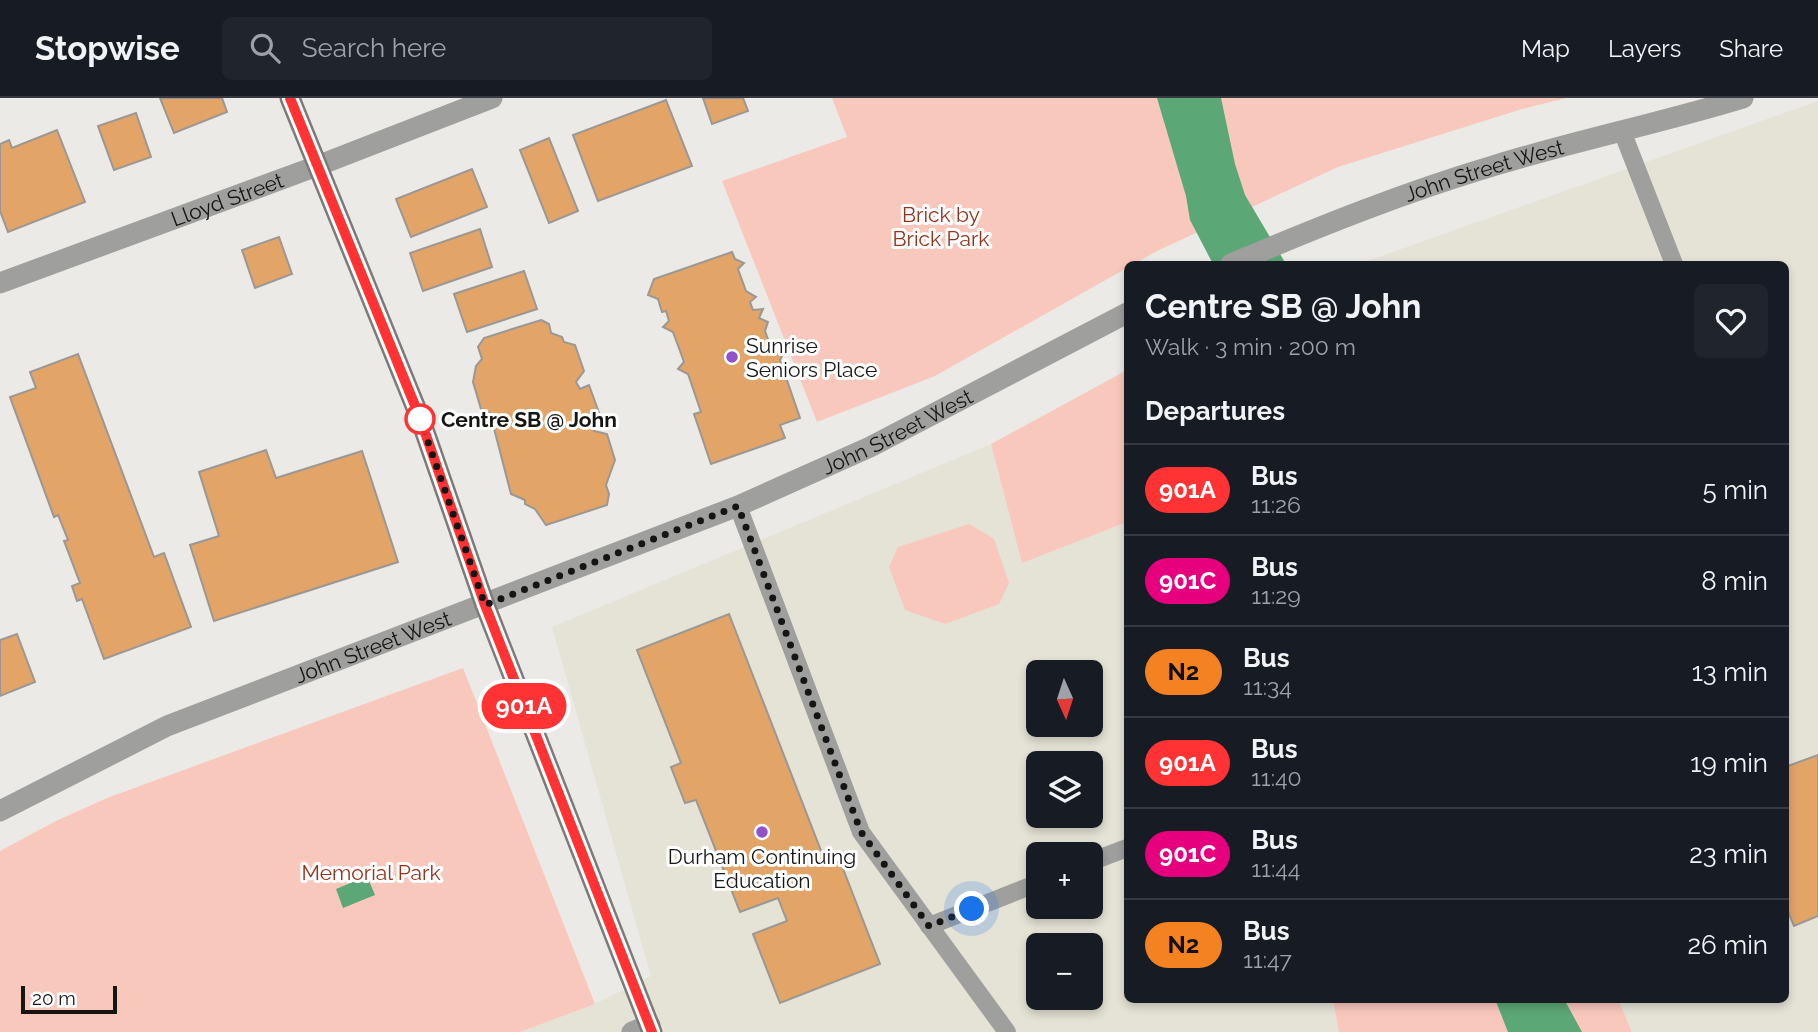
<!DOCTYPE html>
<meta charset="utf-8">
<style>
:root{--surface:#171b24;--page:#20242c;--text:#f1f3f6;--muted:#9ea1a6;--line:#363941}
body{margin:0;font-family:Raleway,sans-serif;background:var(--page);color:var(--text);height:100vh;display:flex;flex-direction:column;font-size:26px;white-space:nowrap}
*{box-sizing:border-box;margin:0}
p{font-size:23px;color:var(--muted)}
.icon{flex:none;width:38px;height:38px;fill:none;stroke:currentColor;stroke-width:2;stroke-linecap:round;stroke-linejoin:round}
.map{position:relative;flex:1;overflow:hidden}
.panel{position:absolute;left:1124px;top:163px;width:665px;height:742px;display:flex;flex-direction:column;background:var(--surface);border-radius:10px;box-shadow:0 4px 10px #0003}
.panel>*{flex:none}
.badge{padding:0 14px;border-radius:23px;font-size:24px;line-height:46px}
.needle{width:46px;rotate:177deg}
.tools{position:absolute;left:1026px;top:562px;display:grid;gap:14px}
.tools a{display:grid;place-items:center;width:77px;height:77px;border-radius:10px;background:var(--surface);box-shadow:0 4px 10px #0003;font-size:35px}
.scale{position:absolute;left:21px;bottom:18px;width:96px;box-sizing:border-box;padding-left:7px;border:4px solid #151513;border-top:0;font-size:19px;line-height:24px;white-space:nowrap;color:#151513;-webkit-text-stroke:5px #fff;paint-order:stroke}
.you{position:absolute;width:35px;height:35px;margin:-18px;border:5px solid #fff;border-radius:50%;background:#1a73e8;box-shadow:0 0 0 10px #1a73e833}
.map>.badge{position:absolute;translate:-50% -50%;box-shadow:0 0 0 4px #fff}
h2{padding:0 21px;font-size:26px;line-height:63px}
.round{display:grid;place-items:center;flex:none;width:74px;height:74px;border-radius:10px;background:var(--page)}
.overview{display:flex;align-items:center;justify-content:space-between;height:119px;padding:0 21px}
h1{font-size:33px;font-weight:700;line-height:52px}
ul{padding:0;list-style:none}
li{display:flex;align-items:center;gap:21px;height:91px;padding:0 21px;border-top:2px solid var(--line)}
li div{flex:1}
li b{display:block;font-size:26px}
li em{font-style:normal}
li .badge{min-width:77px;font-weight:700;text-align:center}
header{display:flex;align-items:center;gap:42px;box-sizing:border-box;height:98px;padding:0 35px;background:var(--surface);border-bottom:2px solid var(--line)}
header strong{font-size:33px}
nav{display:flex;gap:38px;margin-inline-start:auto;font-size:24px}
.search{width:490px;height:63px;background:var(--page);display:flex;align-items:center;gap:18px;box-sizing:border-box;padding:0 24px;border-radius:10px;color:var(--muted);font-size:26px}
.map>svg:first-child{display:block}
.built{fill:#e5e2d6;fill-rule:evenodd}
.green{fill:#f9c8bc}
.water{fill:#5ba775}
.building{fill:#e2a467;stroke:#9b9794;stroke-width:2}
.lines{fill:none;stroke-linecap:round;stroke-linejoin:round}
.service{stroke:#9fa09e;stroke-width:18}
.minor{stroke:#9fa09e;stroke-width:21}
.tertiary{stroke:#9fa09e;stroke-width:21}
.secondary{stroke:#7b7c7a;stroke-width:21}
.line-casing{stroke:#fff;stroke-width:16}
.line{stroke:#f33;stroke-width:10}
.walk{stroke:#151513;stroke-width:7;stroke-dasharray:0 12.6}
.poi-dot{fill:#9153c9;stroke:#fff;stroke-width:2.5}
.stop-dot{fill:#fff;stroke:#f33;stroke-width:3.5}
.labels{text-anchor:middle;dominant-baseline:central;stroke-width:6;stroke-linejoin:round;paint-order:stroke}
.street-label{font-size:21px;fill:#151513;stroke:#fff}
.park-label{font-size:21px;fill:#94321a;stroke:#fff}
.poi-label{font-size:21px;fill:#151513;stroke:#fff;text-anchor:start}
.stop-label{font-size:21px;font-weight:bold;fill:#151513;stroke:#fff;text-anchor:start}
</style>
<header>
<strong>Stopwise</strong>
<div class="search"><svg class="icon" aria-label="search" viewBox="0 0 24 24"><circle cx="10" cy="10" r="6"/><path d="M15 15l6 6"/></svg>Search here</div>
<nav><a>Map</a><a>Layers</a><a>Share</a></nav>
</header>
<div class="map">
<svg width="1818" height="934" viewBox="0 0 1818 934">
<rect width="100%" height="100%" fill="#ebeae6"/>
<g class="built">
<polygon points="1818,3 1818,934 1632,934 1618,901 1785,901 1785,166 1359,166"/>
<path d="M991,346l31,118 105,-40v477h213l11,33h-831l75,-28 56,-28 -99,-349zM1038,574h52v52h-52zM1038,665h52v53h-52zM1038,756h52v52h-52zM1038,847h52v53h-52z"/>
</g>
<g class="green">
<polygon points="832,0 1566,0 1522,11 1338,69 1157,153 1134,166 1127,166 1127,170 935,278 817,324 722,83 847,39"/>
<polygon points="1127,272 1127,424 1022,465 991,346"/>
<polygon points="969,426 994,441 1009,485 999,506 945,526 905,512 889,469 898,449"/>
<polygon points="463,570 595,906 520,934 0,934 0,753 56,723 107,700"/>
<polygon points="1333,901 1618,901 1632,934 1339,934"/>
</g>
<g class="water">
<polygon points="1157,0 1221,0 1235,66 1245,97 1286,166 1213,166 1190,122 1186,98"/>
<polygon points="367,778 375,797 343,810 336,791"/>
<polygon points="1495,901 1564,901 1582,934 1508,934"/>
</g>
<g class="building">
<polygon points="160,0 222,0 227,14 174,35"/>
<polygon points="703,0 743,0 748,13 712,26"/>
<polygon points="666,2 692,68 598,103 573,37"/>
<polygon points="136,15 151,59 114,72 98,28"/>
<polygon points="57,32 85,104 8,134 0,113 0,46 9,42 12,50"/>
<polygon points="549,40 578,113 549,125 520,52"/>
<polygon points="472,71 487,109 411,139 396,101"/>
<polygon points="480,131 492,169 423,193 410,155"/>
<polygon points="279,139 292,176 255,190 242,152"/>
<polygon points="732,154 735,161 744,165 738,171 746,193 756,199 750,204 753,212 763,211 759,220 768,224 765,233 773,255 783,256 780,262 800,320 780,327 785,340 711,366 694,316 701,314 688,276 678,271 684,264 673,234 663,229 669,223 666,213 662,214 658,201 648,197 654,181"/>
<polygon points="524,173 537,211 467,234 454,196"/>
<polygon points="541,222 549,226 551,235 562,239 564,244 575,247 584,273 576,284 580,291 589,287 602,323 592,326 594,333 607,336 615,362 606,387 609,396 607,407 546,427 535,411 525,406 525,402 511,396 490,315 481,311 473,284 476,268 482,261 478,249 484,240"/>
<polygon points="78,256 154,459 164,455 191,529 104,561 82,501 77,503 72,488 80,485 64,443 68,442 58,417 54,419 10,299 36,290 30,274"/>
<polygon points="266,352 276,380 362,353 398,464 214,523 190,447 219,438 199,374"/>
<polygon points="729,516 827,768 840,763 880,866 780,905 753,836 787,823 778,800 740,814 696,702 685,705 671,669 681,665 637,552"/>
<polygon points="17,536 35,584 0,598 0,542"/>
<polygon points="1818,657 1818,818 1794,828 1785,806 1785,669"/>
</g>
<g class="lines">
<g class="service">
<polyline points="1622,33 1674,166"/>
<polyline points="738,408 861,734 1007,934"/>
<polyline points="1090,764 1127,750"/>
<polyline points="929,828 1038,785"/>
</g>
<g class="minor">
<path id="s1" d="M0,185l317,-117 175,-68"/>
<polyline points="632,934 650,927"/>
</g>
<g class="tertiary">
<path id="s2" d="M1231,166c87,-37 174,-72 265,-99 82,-25 165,-42 247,-67"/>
<path id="s3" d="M0,713l167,-85 571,-220 132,-59 257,-134"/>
</g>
<polyline class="secondary" points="290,0 420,320 485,507 652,934"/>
</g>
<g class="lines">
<g class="line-casing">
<polyline id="line" points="290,0 420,320 485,507 652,934"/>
</g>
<use href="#line" class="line"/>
<polyline class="walk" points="420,321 485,507 738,408 861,734 929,828 972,811"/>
</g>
<g class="poi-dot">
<circle cx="732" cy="259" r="7"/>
<circle cx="762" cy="734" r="7"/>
</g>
<circle class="stop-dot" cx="420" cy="321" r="14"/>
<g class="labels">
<g class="street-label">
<text stroke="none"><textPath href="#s2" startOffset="270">John Street West</textPath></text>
<text stroke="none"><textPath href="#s1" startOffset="242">Lloyd Street</textPath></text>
<text stroke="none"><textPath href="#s3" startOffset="975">John Street West</textPath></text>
<text stroke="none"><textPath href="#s3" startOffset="408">John Street West</textPath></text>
</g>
<g class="park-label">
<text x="941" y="116">Brick by<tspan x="941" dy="24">Brick Park</tspan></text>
<text x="371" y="774">Memorial Park</text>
</g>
<g class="poi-label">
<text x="746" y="247">Sunrise<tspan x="746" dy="24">Seniors Place</tspan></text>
<text x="762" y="758" text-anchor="middle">Durham Continuing<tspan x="762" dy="24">Education</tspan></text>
</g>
<g class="stop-label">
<text x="441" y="321">Centre SB @ John</text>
</g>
</g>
</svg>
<div class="tools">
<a><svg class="needle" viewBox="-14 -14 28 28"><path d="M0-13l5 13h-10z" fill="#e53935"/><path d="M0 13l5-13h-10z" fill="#9ea1a6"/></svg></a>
<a><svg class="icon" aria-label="layers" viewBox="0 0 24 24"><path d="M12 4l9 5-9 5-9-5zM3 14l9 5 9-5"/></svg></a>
<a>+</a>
<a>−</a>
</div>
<div class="scale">20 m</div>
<div class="you" style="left:972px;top:811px"></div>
<b class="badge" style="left:524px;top:608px;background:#f33;color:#fff">901A</b>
<section class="panel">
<div class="overview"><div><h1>Centre SB @ John</h1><p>Walk · 3 min · 200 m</p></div><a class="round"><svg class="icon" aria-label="heart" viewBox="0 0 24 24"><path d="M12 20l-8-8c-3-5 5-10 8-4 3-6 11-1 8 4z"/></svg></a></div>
<h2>Departures</h2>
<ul>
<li><span class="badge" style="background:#f33;color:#fff">901A</span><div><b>Bus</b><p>11:26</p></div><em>5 min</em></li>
<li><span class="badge" style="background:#e6007e;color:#fff">901C</span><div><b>Bus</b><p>11:29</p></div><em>8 min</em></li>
<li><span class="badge" style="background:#f58220;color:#111">N2</span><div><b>Bus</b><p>11:34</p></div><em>13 min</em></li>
<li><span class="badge" style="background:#f33;color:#fff">901A</span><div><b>Bus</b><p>11:40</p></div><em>19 min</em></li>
<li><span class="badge" style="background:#e6007e;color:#fff">901C</span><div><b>Bus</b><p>11:44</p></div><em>23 min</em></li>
<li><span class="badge" style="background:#f58220;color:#111">N2</span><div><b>Bus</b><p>11:47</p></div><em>26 min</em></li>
</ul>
</section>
</div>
